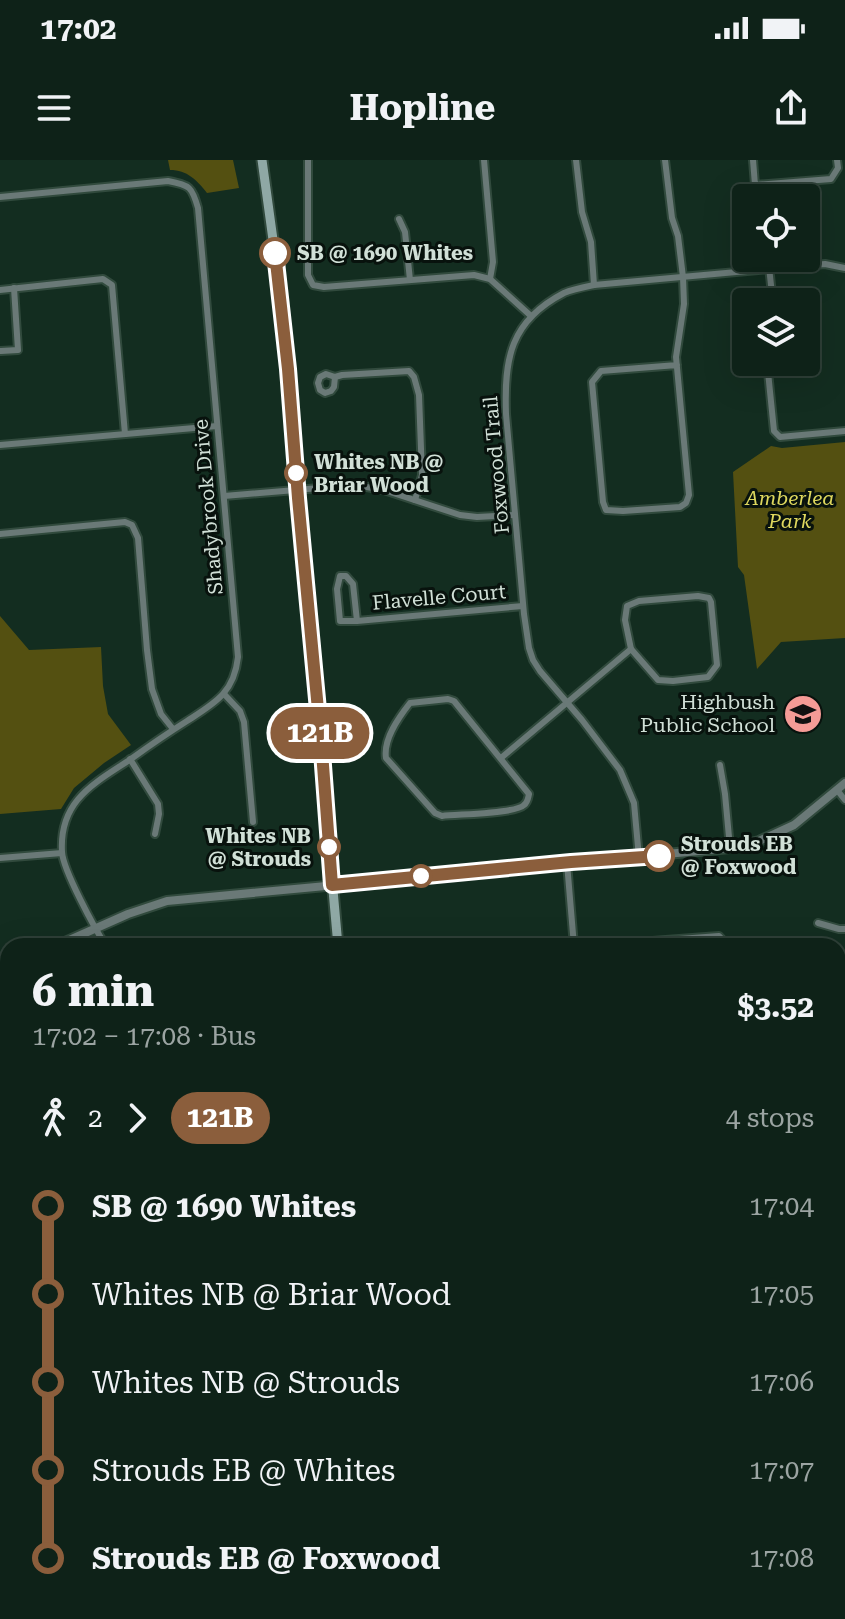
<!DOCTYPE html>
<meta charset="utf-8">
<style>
:root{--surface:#0e2218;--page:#1c2f25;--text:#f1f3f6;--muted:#9ba4a2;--line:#2e3f37}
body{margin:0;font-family:"Roboto Serif",serif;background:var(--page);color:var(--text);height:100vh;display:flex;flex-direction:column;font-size:30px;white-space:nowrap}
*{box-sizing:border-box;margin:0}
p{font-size:26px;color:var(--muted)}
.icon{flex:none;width:44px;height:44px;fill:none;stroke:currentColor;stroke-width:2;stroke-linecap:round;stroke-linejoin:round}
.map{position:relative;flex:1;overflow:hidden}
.side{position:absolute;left:0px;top:778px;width:846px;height:682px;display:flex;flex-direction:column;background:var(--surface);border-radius:24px 24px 0 0;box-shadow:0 8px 32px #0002,0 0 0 2px var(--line)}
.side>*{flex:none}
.badge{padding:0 16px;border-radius:26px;font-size:28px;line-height:52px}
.fabs{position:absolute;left:732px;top:24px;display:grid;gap:16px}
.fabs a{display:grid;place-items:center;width:88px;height:88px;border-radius:8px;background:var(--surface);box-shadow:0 8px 32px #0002,0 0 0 2px var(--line);font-size:40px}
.map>.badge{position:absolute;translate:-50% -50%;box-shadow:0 0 0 4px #fff}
.legs{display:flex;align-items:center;gap:12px;height:88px;padding:0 32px;font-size:26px}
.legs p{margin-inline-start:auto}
.overview{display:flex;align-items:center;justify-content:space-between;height:136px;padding:0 32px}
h1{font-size:44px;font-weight:700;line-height:60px}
ul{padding:0 32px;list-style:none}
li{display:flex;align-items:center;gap:28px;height:88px;font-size:30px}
li i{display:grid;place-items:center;width:12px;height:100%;margin:0 10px;background:currentColor}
li i::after{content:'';width:20px;height:20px;margin:-10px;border:6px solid;border-radius:50%;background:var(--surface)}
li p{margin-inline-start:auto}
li:first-child i{background:linear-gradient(#0000 50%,currentColor 0)}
li:last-child i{background:linear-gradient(currentColor 50%,#0000 0)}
.status{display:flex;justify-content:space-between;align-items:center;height:56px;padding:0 40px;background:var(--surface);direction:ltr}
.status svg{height:22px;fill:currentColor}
header{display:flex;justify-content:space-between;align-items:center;height:104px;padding:0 32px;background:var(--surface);font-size:36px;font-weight:700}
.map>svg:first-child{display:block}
.green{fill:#545011}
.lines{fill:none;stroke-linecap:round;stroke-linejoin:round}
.minor-casing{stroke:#314a3d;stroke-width:10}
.tertiary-casing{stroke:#314a3d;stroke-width:12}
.secondary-casing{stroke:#314a3d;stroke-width:13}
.minor{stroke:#6a7977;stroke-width:6}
.tertiary{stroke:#6a7977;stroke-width:8}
.secondary{stroke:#8fa8a5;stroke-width:9}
.line-1-casing{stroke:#fff;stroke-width:18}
.line-1{stroke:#8b5e3c;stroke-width:12}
.stop-1-dot{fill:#fff;stroke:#8b5e3c;stroke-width:4}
.labels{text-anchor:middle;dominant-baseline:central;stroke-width:6;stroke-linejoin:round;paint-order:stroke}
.stop-label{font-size:20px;font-weight:bold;fill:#d1e0d7;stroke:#08120d;text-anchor:start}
.street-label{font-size:20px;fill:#d1e0d7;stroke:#08120d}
.park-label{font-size:20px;font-style:italic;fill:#ded85e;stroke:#08120d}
.poi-label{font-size:20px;fill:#d1e0d7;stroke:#08120d;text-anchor:end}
</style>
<div class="status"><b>17:02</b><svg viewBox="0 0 49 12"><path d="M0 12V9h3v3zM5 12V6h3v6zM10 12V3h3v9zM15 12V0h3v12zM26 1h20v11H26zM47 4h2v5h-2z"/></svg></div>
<header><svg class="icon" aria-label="menu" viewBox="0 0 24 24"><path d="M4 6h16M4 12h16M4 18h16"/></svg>Hopline<svg class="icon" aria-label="share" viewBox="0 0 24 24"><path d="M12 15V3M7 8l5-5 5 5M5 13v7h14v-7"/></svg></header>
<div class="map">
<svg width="845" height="1459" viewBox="0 0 845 1459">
<rect width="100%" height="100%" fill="#132d20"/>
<g class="green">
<path d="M168,0h65l6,28 -32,5c-10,-13 -20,-23 -37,-23z"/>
<polygon points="845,282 845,478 781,482 757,509 744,415 738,407 733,312 771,286 782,288"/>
<polygon points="0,456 29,490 101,487 103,526 108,554 131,585 104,603 74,628 61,649 0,654"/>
<polygon points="0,1353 8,1353 8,1452 29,1452 0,1454"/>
<polygon points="120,1452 190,1452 191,1459 121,1459"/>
<polygon points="431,1452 490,1452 491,1459 431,1459"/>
</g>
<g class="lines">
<g class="minor-casing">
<g id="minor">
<polyline points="308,0 308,115 313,125 324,127 474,115 490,119 531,156"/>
<polyline points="484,0 493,102 490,119"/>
<polyline points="576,0 582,52 591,82 594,125"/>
<polyline points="665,0 672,58 678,76 683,117 684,144 676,197 689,335 686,343 680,347 623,351 606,350 603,342 592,222 601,211 677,205"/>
<polyline points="753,0 755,25 831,19 838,8 837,0"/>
<polyline points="755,25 757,38"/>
<path d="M0,37l168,-16c22,4 24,6 30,27l40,449c-4,36 -23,46 -51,64 -19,12 -38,25 -56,38 -36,24 -72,41 -69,93 1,18 33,77 44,94"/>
<polyline points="399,59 405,72 410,120"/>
<polyline points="768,98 772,134 770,142"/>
<polyline points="0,130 103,119 112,125 125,274"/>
<polyline points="1,191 18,190 14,128"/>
<polyline points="767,202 774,271 780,277 845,271"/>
<polyline points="335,217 334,227 331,231 325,233 320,230 318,223 320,217 326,214 335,217 342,215 409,211 414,217 419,235 422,315 415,340"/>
<polyline points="0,285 217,266"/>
<polyline points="224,336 355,325 384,330 460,355 477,357 515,355"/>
<polyline points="0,374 125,362 132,365 138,378 147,490 152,529 161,554 173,569"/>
<polygon points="698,436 709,438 711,442 717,505 708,517 673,521 658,520 631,489 625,460 627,446 639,441"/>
<polyline points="357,461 353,424 346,416 340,416 337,429 340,461 357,461 523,446"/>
<polyline points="225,535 240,551 244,562 253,662"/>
<path d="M448,539l6,2 75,93c-1,4 -1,8 -5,11 -9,9 -66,9 -82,11l-7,-3 -49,-55c-3,-19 13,-41 24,-55z"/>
<polyline points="501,598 631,489"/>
<polyline points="130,599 158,644 159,654 155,674"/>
<polyline points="720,605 725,634 730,688"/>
<polyline points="837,630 845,640"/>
<polyline points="0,698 62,693"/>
<path d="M639,698l-5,-55 -14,-33 -38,-50 -42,-49 -7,-11 -4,-12 -5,-34 -18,-200c-2,-55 4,-93 58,-121 9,-4 20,-6 30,-8l231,-21 20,4"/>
<polyline points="567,703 574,786"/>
<polyline points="818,763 839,769 845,769"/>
<polyline points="586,786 719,776 728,786"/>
<polyline points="838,867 845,867"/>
<polyline points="0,924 8,918"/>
<polyline points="0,939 8,952"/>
<path d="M845,959c-10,9 -4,19 0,30"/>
<polyline points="838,1176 845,1179"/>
<polyline points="0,1219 8,1218"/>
<polyline points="838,1296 845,1296"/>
<polyline points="0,1308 8,1307"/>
<polyline points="840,1386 845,1362"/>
<polyline points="235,1452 235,1459"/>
<polyline points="323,1452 323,1459"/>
<polyline points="651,1452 653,1459"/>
</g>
</g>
<g class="tertiary-casing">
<g id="tertiary">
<polyline points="56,786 128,754 167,741 730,688 759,681 794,665 845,623"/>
<polyline points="0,815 8,810"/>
</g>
</g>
<g class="secondary-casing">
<g id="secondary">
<polyline points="262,0 278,116 288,209 298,338 338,786"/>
<polyline points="398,1452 399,1459"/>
</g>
</g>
<use href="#minor" class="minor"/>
<use href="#tertiary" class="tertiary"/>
<use href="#secondary" class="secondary"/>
</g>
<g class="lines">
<g class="line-1-casing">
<polyline id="line-1" points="275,93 288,209 298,338 322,592 332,725 571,702 659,696"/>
</g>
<use href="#line-1" class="line-1"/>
</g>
<defs>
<g id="school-disc" transform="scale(2)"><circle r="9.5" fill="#f59b96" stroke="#08120d"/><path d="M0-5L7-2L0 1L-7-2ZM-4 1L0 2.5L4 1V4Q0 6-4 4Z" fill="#111"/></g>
</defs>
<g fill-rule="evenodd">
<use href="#school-disc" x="803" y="554"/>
</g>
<g class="stop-1-dot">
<circle cx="275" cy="93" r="14"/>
<circle cx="296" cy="313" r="10"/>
<circle cx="329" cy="687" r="10"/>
<circle cx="659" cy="696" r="14"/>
<circle cx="421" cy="716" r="10"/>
</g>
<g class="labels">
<g class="stop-label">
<text x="297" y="93">SB @ 1690 Whites</text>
<text x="314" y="302">Whites NB @<tspan x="314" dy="23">Briar Wood</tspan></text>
<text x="311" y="676" text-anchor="end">Whites NB<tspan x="311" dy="23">@ Strouds</tspan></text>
<text x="681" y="684">Strouds EB<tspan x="681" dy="23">@ Foxwood</tspan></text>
</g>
<g class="street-label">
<text transform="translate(496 305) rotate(-95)">Foxwood Trail</text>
<text transform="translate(208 347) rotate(-95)">Shadybrook Drive</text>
<text transform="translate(439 437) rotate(-5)">Flavelle Court</text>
</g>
<g class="park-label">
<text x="790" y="338">Amberlea<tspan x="790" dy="23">Park</tspan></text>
</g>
<g class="poi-label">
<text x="775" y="542">Highbush<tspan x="775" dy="23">Public School</tspan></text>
</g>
</g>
</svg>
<div class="fabs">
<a><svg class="icon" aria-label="locate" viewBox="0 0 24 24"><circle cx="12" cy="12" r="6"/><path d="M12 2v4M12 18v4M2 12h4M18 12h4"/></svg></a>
<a><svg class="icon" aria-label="layers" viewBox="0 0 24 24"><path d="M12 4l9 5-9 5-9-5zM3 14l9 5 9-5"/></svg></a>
</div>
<b class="badge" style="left:320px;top:573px;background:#8b5e3c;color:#fff">121B</b>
<section class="side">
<div class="overview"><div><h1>6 min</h1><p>17:02 – 17:08 · Bus</p></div><b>$3.52</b></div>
<div class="legs"><svg class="icon" aria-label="walk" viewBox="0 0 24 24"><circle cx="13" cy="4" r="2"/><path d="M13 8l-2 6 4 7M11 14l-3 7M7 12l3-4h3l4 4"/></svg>2<svg class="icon" aria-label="forward" viewBox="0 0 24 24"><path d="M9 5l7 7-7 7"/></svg><b class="badge" style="background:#8b5e3c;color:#fff">121B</b><p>4 stops</p></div>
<ul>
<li><i style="color:#8b5e3c"></i><b>SB @ 1690 Whites</b><p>17:04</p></li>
<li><i style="color:#8b5e3c"></i><span>Whites NB @ Briar Wood</span><p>17:05</p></li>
<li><i style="color:#8b5e3c"></i><span>Whites NB @ Strouds</span><p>17:06</p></li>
<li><i style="color:#8b5e3c"></i><span>Strouds EB @ Whites</span><p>17:07</p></li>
<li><i style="color:#8b5e3c"></i><b>Strouds EB @ Foxwood</b><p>17:08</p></li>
</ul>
</section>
</div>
